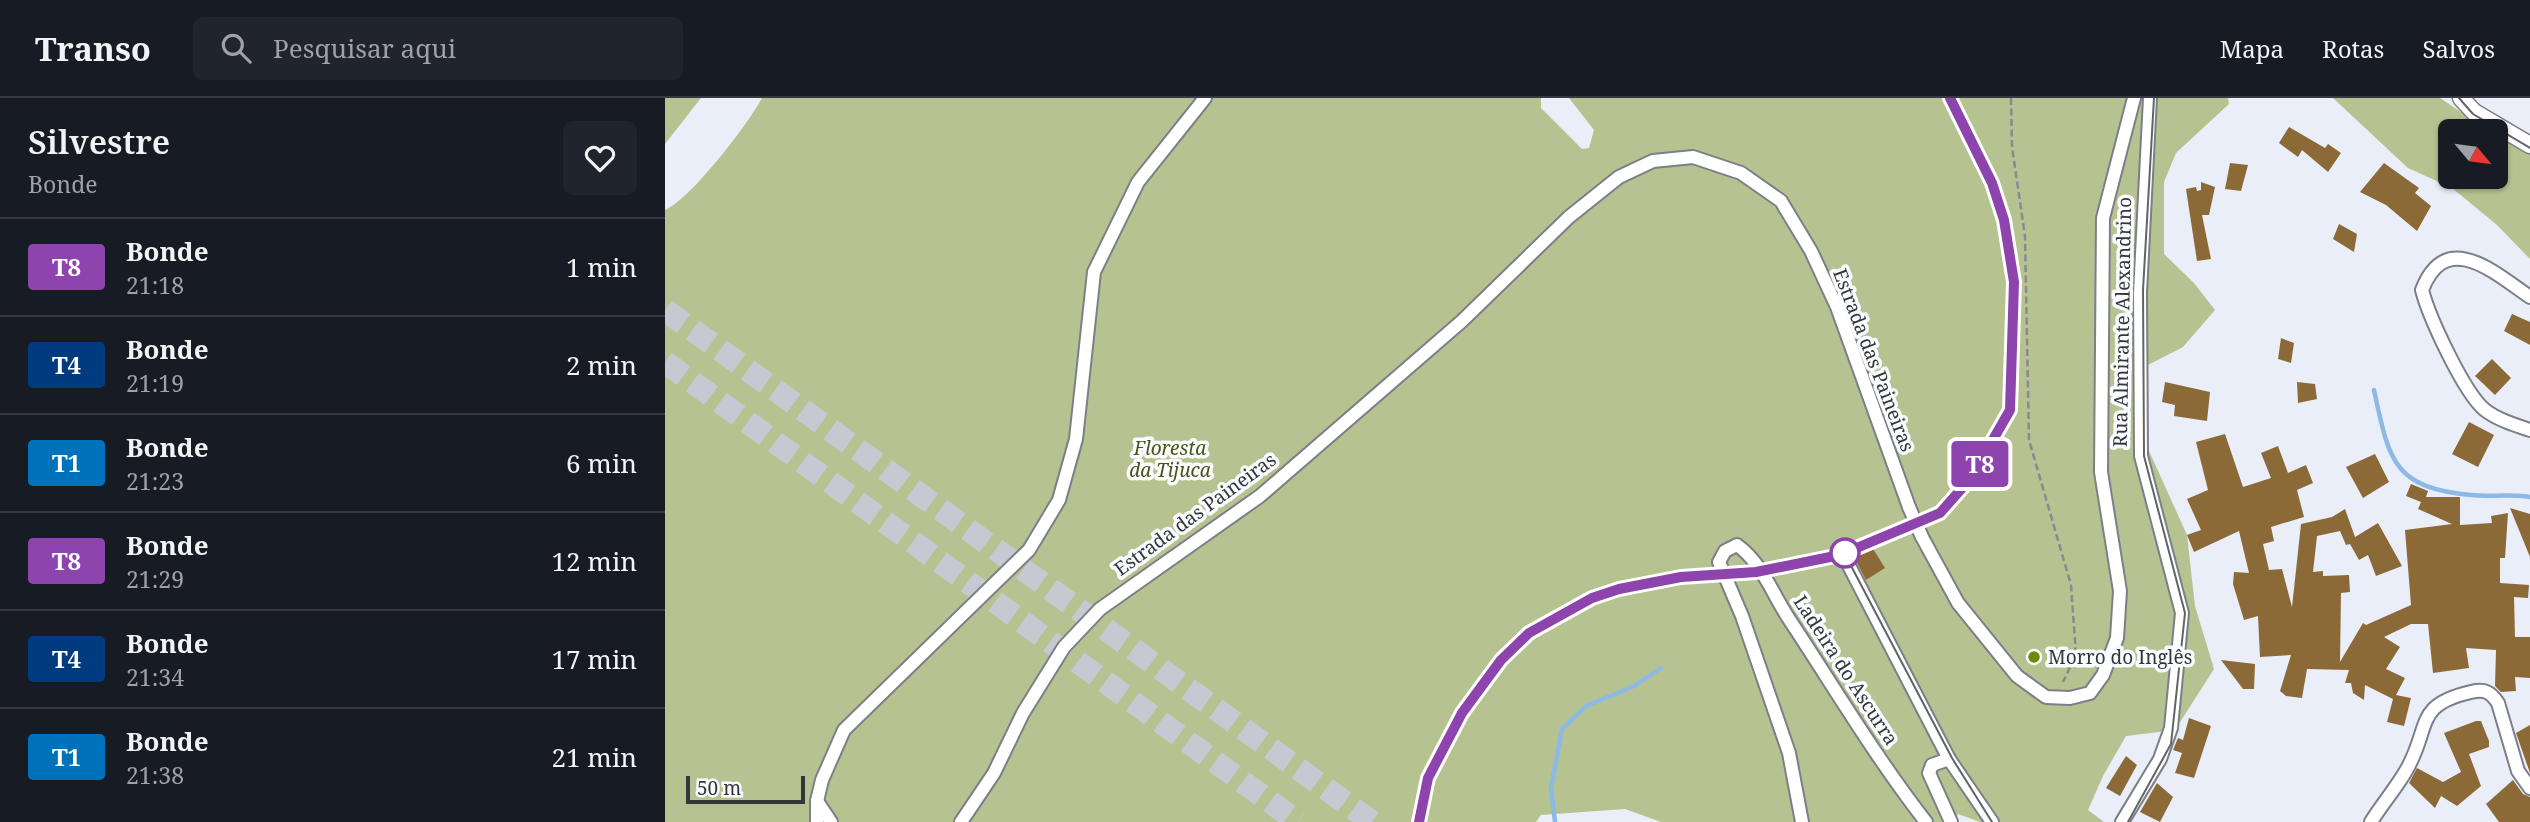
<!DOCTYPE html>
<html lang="pt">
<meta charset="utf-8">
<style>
:root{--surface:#171b24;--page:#20242c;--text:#f1f3f6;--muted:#9ea1a6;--line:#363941}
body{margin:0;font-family:"Noto Serif",serif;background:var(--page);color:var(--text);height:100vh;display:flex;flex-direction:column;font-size:26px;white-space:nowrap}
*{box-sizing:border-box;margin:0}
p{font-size:23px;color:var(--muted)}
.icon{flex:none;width:38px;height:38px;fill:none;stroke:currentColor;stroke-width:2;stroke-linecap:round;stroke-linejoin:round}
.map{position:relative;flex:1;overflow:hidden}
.sheet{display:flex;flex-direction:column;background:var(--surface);width:665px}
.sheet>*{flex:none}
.badge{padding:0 14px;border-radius:5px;font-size:24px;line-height:46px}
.needle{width:46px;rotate:119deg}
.buttons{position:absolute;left:1773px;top:21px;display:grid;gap:14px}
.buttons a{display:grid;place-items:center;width:70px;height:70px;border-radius:10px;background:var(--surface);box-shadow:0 2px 5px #0004;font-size:35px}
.scale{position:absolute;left:21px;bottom:18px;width:119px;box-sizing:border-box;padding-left:7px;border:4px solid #35363a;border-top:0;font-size:19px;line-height:24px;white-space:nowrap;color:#35363a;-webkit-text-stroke:5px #f9fbff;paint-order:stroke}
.map>.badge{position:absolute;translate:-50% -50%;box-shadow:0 0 0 4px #fff}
.round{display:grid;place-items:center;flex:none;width:74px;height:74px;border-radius:10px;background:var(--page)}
.summary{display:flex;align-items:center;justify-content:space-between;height:119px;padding:0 28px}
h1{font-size:33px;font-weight:600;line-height:52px}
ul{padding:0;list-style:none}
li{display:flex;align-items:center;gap:21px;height:98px;padding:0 28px;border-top:2px solid var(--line)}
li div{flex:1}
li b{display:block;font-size:26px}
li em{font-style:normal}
li .badge{min-width:77px;font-weight:700;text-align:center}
header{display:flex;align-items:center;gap:42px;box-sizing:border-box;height:98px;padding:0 35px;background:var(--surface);border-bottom:2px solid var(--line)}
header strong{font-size:33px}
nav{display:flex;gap:38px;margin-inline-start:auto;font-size:24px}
.search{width:490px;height:63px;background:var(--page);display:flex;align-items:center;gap:18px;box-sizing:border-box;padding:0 24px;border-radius:10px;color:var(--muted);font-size:26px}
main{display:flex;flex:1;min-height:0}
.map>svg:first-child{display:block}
.green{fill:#b6c390}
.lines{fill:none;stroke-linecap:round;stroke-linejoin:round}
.stream{stroke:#8cb9e5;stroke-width:4.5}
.building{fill:#8b6a37}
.motorway-tunnel{stroke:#c6c9d2;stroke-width:23;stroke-dasharray:23 11;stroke-linecap:butt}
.minor-casing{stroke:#7c7f88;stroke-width:16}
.tertiary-casing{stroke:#7c7f88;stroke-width:19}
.path{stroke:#888a91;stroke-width:2.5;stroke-dasharray:7 3.5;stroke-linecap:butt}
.minor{stroke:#fff;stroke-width:12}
.tertiary{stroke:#fff;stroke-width:16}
.tram{stroke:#616368;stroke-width:2}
.minor-bridge-casing{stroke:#7c7f88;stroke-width:16;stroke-linecap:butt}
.minor-bridge{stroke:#fff;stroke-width:12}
.line-casing{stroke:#fff;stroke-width:16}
.line{stroke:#8e44ad;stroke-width:10}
.stop-dot{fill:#fff;stroke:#8e44ad;stroke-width:3.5}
.poi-dot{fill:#6b8b0d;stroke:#f9fbff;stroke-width:2.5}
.labels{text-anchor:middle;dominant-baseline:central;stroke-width:7;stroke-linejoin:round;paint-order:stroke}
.street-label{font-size:19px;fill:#35363a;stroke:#f9fbff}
.park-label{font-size:19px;font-style:italic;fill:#485414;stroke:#f9fbff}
.poi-label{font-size:19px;fill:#35363a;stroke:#f9fbff;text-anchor:start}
</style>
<header>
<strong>Transo</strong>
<div class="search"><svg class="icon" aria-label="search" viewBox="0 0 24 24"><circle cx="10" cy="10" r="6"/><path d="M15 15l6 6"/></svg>Pesquisar aqui</div>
<nav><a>Mapa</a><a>Rotas</a><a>Salvos</a></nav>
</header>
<main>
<section class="sheet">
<div class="summary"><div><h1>Silvestre</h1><p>Bonde</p></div><a class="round"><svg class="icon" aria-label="heart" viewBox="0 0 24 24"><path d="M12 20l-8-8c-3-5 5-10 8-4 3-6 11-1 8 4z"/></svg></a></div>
<ul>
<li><span class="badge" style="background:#8e44ad;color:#fff">T8</span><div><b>Bonde</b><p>21:18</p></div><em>1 min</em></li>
<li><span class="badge" style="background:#003b80;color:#fff">T4</span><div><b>Bonde</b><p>21:19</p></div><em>2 min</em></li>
<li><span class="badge" style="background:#0072bc;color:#fff">T1</span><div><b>Bonde</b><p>21:23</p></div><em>6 min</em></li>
<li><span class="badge" style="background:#8e44ad;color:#fff">T8</span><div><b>Bonde</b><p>21:29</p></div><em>12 min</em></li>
<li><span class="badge" style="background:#003b80;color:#fff">T4</span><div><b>Bonde</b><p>21:34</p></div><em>17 min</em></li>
<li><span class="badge" style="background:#0072bc;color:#fff">T1</span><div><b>Bonde</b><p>21:38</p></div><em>21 min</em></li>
</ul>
</section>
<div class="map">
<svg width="1865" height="724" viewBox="0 0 1865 724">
<rect width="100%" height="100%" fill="#eaeef8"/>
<g class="green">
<polygon points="0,0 36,0 0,46"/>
<path d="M97,0h779v10l41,41 7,-1 5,-18 -25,-32h659l1,6 -53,49 -12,29v72l30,29 21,27 -32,37 -37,19 -1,76 42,93 8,71 19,63 -39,61 -49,6 -23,40 -15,34 16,12h-124l-22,-8 -4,8h-293l-36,-13 -84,6 -5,7h-871v-612c25,-10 84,-87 97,-112z"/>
<polygon points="1668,0 1775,0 1824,33 1785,33 1785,79 1830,79 1831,37 1865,54 1865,161 1832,127 1787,90 1743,70"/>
</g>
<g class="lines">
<g class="stream">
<path d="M1709,292c15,69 18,98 97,105 19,2 39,-1 59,2"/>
<polyline points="890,724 886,690 897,631 921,608 969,588 996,570"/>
</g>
</g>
<g class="building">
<polygon points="1624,29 1660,50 1663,46 1676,55 1663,74 1637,52 1633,59 1614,45"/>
<polygon points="1565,65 1583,67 1576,93 1560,91"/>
<polygon points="1719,65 1754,90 1750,95 1766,108 1752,133 1721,107 1695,94"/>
<polygon points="1536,84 1550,89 1544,117 1537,117 1546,161 1532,163 1521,91 1531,89 1532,93 1536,92"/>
<polygon points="1674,126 1692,136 1689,154 1668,141"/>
<polygon points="1847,216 1865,224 1865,247 1839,233"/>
<polygon points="1616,240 1629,245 1626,265 1613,261"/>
<polygon points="1827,261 1846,280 1830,297 1810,278"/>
<polygon points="1500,284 1545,294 1542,323 1509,318 1510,307 1497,304"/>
<polygon points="1632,284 1650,286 1652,301 1633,305"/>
<polygon points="1804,324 1829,337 1813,369 1787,356"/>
<polygon points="1560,336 1578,389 1606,380 1596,355 1613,348 1623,375 1641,367 1648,385 1632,392 1639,419 1606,429 1609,443 1598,446 1604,472 1617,471 1627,509 1636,426 1667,419 1680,411 1690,439 1713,425 1737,468 1711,478 1703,457 1694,462 1685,446 1681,447 1675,433 1652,438 1648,474 1658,473 1658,478 1684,477 1685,494 1676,495 1675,564 1698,525 1701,527 1746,507 1740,432 1787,426 1753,411 1756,404 1741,398 1746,386 1763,393 1761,399 1795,399 1795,427 1827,425 1826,418 1843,415 1840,460 1835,460 1835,485 1864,487 1863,500 1849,499 1850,539 1865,539 1865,580 1850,579 1851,593 1836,594 1830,588 1831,552 1801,550 1804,570 1768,575 1763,526 1746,526 1719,539 1735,549 1721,571 1740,580 1731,597 1746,600 1739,628 1722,624 1728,601 1700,587 1699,602 1688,595 1686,585 1680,585 1684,572 1642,571 1637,600 1621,598 1615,593 1626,557 1595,559 1593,518 1579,522 1568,486 1569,474 1584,475 1574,433 1529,454 1522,437 1536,432 1522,401 1543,392 1531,344"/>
<polygon points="1710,356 1724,384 1698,400 1681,369"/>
<polygon points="1845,410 1865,416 1865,459"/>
<polygon points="1205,446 1220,470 1201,482 1188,457"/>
<polygon points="1556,562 1590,566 1589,591 1578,591"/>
<polygon points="1524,620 1546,628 1529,680 1510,675 1517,655 1508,652 1513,640 1518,642"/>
<polygon points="1811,623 1816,623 1824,643 1824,649 1804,656 1816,688 1792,708 1776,698 1770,710 1744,685 1752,670 1778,684 1796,674 1779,635"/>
<polygon points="1865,627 1865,675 1851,635"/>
<polygon points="1461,658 1472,667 1455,698 1441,690"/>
<polygon points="1848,682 1858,696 1865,699 1865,724 1834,724 1821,706"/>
<polygon points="1492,685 1508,699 1495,724 1475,714"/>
</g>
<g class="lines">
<g class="motorway-tunnel">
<polyline points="0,212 707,724"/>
<polyline points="0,264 633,724"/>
</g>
<g class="minor-casing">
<g id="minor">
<path d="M1865,199c-35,-24 -84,-69 -108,-7 7,27 42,103 63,120 13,10 30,15 45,20"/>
<polyline points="1257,439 1293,505 1352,578 1381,599 1405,600 1425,595 1438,577 1452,540 1455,493 1436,374 1438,120 1469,0"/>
<polyline points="1180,460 1284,661 1327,724"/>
<polyline points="1284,661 1267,667 1264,675 1286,724"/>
<polyline points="152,703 166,724"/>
<polyline points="152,724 152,703 157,682 179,632 364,452 394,402 411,341 429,174 473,84 540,0"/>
<polyline points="296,724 329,675 358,615 399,549 435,511 595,398 797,223 904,119 954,79 988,63 1028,59 1076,75 1116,103 1146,153 1172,209 1244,409"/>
<path d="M1137,724l-13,-69 -47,-137 -23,-54 6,-11 12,-6c25,18 35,48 52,74 45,68 87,139 137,203"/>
<polyline points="1457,724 1495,661 1506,630 1517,515 1476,358 1475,195 1485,0"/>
<path d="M1706,724c11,-18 26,-35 36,-53 24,-43 7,-64 64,-77 13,-3 19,-1 27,11l20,68 12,17"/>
</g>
</g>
<g class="tertiary-casing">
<polyline id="tertiary" points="1796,0 1809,14 1865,47"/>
</g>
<polyline class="path" points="1346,0 1347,49 1360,138 1364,342 1406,487 1411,557 1398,584"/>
<use href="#minor" class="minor"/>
<use href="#tertiary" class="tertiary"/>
<g class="tram">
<polyline points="1794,0 1808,16 1865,50"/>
<polyline points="1184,464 1287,660 1327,724"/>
<polyline points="754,724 763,680 797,615 837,562 864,535 927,500 954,491 1016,479 1091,474 1175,457 1274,415 1306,380 1345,312 1349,184 1339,123 1327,85 1285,0"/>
<polyline points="1463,724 1506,646 1520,515 1479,358 1478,192 1489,0"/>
</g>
<g class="minor-bridge-casing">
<polyline id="minor-bridge" points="1244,409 1257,439"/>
</g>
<use href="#minor-bridge" class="minor-bridge"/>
</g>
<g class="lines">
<g class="line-casing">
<polyline id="line" points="754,724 763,680 797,615 836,562 864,535 927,500 954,491 1016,479 1091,474 1175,457 1275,415 1306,380 1345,312 1349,184 1339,122 1327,85 1285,0"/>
</g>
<use href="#line" class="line"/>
</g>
<circle class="stop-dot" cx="1180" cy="455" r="14"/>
<circle class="poi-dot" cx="1369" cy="559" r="7"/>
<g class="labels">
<g class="street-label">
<text transform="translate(1457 224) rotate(-89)">Rua Almirante Alexandrino</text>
<text transform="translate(1209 262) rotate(69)">Estrada das Paineiras</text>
<text transform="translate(530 416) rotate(-36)">Estrada das Paineiras</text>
<text transform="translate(1181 572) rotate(57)">Ladeira do Ascurra</text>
</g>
<g class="park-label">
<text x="505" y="350">Floresta<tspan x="505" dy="22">da Tijuca</tspan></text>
</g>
<g class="poi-label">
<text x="1383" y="559">Morro do Inglês</text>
</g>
</g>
</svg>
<div class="buttons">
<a><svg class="needle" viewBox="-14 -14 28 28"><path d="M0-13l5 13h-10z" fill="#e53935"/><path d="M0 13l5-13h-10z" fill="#9ea1a6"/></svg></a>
</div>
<div class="scale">50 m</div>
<b class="badge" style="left:1315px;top:366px;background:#8e44ad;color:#fff">T8</b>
</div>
</main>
